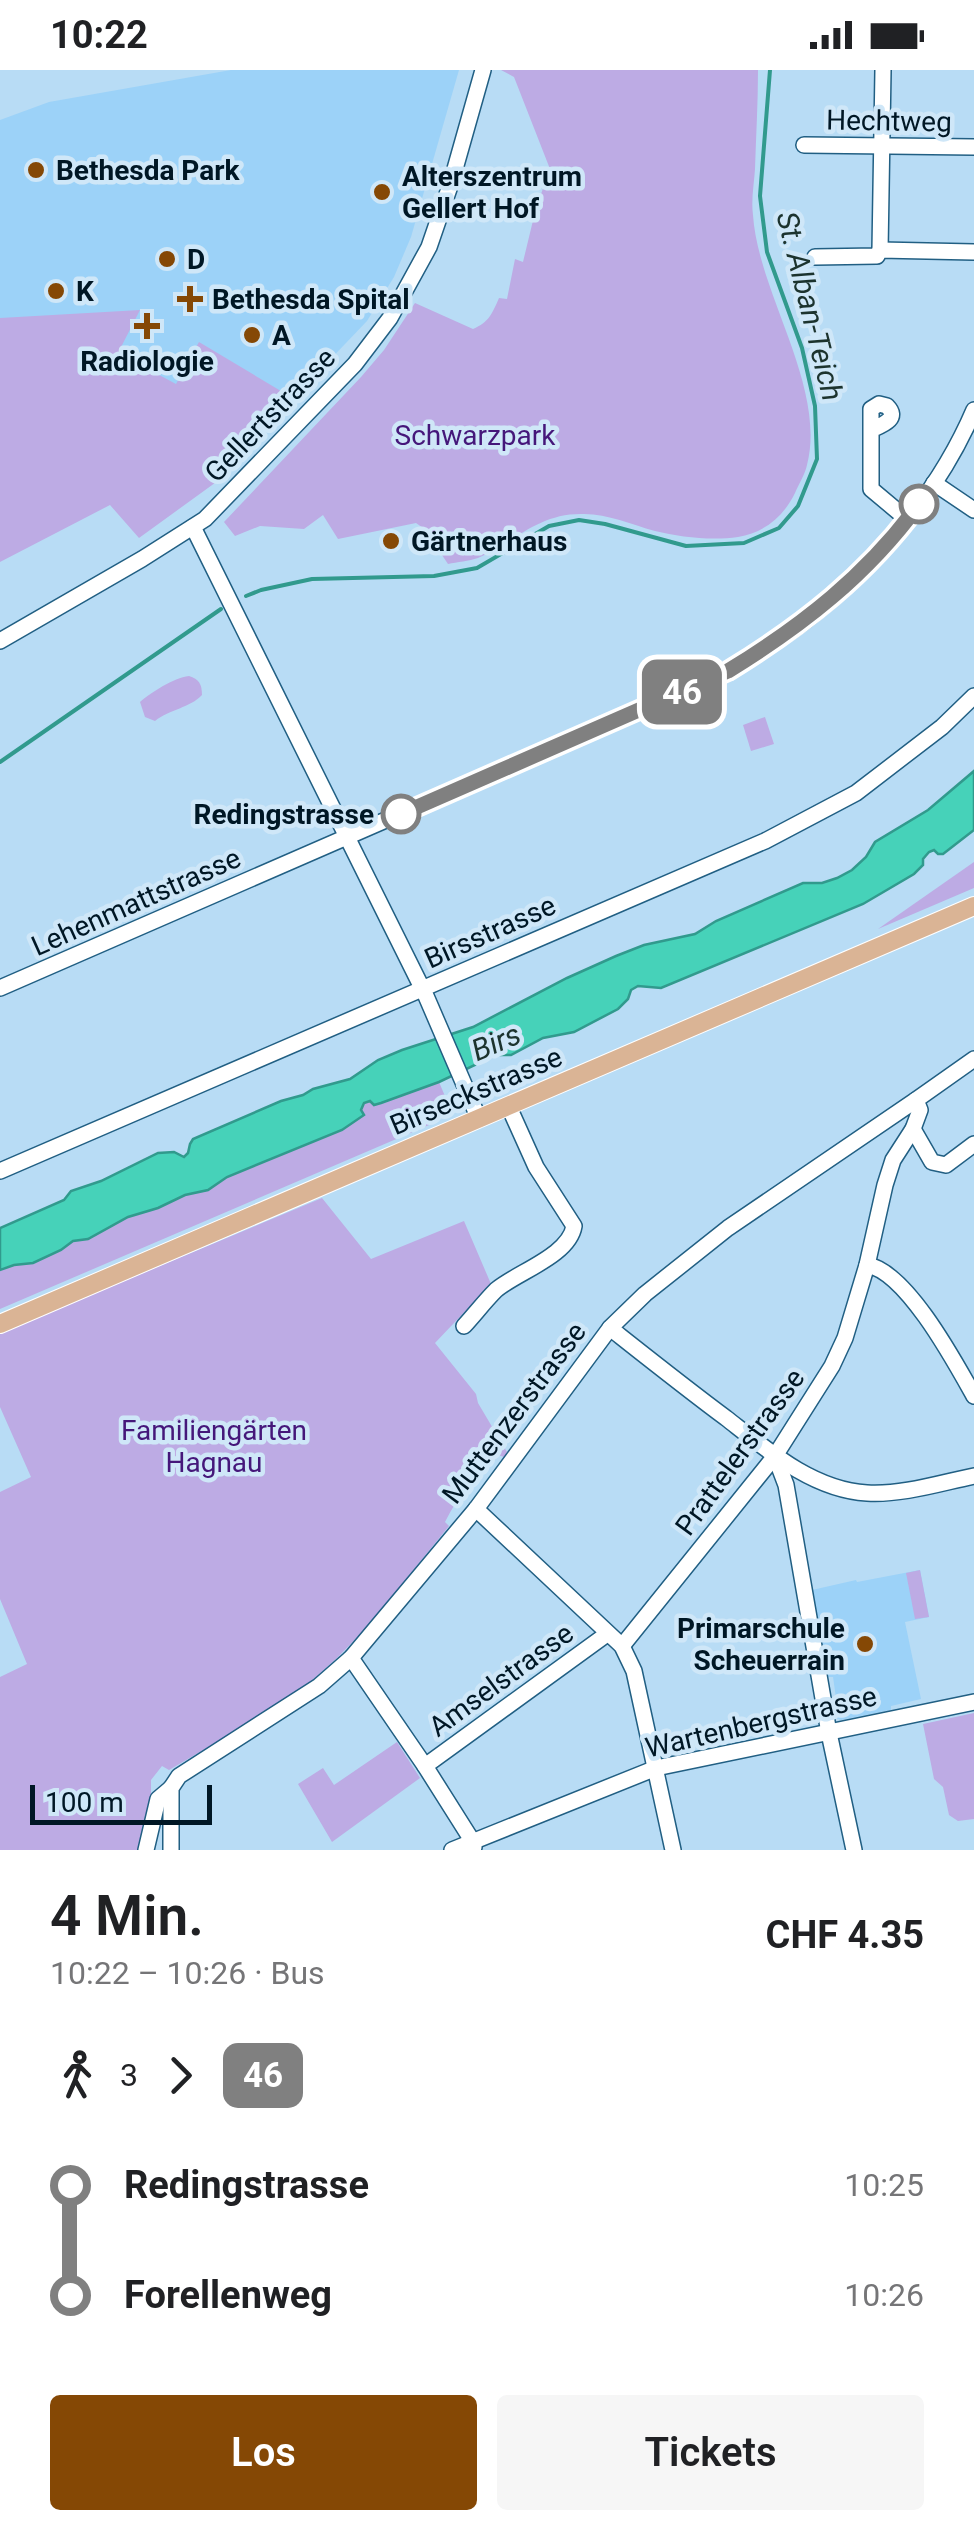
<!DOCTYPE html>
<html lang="de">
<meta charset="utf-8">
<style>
:root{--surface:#fff;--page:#f6f6f6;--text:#202124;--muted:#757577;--accent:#854805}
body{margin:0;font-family:Roboto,sans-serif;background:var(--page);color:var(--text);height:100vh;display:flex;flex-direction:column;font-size:38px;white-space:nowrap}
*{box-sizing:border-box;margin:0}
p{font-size:32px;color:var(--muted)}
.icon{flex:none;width:55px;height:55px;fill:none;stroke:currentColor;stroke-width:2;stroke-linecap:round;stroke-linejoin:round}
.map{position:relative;height:1780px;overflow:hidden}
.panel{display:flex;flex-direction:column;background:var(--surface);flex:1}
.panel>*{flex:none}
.badge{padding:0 20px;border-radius:15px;font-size:35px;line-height:65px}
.scale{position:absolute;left:30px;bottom:25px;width:182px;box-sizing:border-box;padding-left:10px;border:5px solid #001725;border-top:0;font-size:28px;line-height:35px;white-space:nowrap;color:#001725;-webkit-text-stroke:8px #cfe7f8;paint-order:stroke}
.map>.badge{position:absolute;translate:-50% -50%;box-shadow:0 0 0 5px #fff}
.legs{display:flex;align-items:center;gap:15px;height:110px;padding:0 50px;font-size:32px}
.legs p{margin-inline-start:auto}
.overview{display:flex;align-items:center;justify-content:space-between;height:170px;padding:0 50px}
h1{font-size:55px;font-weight:600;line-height:75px}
.cta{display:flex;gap:20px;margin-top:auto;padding:20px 50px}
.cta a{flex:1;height:115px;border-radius:10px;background:var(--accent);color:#fff;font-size:40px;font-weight:600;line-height:115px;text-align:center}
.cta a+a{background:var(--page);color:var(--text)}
ul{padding:0 50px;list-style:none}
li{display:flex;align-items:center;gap:35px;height:110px;font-size:38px}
li i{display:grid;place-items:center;width:15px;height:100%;margin:0 12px;background:currentColor}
li i::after{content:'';width:25px;height:25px;margin:-12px;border:8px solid;border-radius:50%;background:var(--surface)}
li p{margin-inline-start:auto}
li:first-child i{background:linear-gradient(#0000 50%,currentColor 0)}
li:last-child i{background:linear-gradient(currentColor 50%,#0000 0)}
.status{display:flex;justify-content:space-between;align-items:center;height:70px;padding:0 50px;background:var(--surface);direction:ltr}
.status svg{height:28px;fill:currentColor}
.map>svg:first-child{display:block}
.built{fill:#9cd2f8}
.green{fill:#bdabe4}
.water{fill:#46d2b9;stroke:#319a8d;stroke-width:2.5}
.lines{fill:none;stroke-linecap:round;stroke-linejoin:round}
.stream{stroke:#319a8d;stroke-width:4}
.minor-casing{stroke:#215f83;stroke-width:18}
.major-casing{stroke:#fff;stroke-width:20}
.minor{stroke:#fff;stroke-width:15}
.major{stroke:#dab495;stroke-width:18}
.line-1-casing{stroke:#fff;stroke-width:22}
.line-1{stroke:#808080;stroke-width:15}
.poi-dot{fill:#854805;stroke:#cfe7f8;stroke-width:4}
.stop-1-dot{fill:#fff;stroke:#808080;stroke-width:5}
.labels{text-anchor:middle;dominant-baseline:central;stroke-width:9;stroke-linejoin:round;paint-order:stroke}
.street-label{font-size:28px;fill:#001725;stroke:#cfe7f8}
.poi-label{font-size:28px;font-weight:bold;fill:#001725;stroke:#cfe7f8;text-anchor:start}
.park-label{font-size:28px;fill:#45177a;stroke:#cfe7f8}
.stop-label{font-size:28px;font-weight:bold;fill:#001725;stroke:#cfe7f8;text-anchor:end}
.water-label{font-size:30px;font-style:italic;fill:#1c332e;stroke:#cfe7f8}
</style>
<div class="status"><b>10:22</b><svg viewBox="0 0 49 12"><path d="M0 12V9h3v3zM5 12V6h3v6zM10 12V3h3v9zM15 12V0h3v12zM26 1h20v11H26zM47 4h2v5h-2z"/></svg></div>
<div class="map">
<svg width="974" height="1780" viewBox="0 0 974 1780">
<rect width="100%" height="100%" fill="#b8dcf5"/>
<g class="built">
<polygon points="231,0 459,0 411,167 394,207 367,251 217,408 0,305 0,50 49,32"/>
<polygon points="920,1500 929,1547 905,1552 921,1629 891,1636 891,1640 841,1650 836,1648 831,1630 836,1628 833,1607 827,1607 812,1520 856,1510 857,1512"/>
</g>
<g class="green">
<path d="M501,0h257c0,33 -2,66 -3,99 -1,15 -4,31 -2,46 5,78 74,172 54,250 -2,9 -8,19 -12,28 -11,23 -31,40 -57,44 -27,4 -58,0 -83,-6 -25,-7 -49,-18 -74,-17 -44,0 -66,28 -103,44 -9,3 -21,4 -30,6l-12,-18 -3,-11 -17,-12 -78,16 -15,-24 -19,14 -44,-3 -25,10 -11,-14 137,-145 23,-27 31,-47 58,26c16,-7 19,-15 26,-31l8,1 8,-40 8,3 13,-54 14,-39 -36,-92z"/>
<polygon points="140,240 118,283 176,314 199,272 296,330 219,410 139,468 110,435 0,492 0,248"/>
<path d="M189,606c10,3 13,8 13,19 -12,13 -32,14 -47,26l-10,-4 -5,-15c12,-10 33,-24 49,-26z"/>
<polygon points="765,647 774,674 751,681 743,655"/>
<polygon points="974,792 974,818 878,859"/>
<polygon points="439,1012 450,1038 436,1052 0,1239 0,1200 14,1195 33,1193 61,1180 73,1171 88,1169 128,1147 158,1138 185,1125 208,1120 227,1107 275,1086 311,1073 361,1040 363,1033 411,1023"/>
<path d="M322,1128l49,61 93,-38 27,63 -56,59 41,51 2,9 29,49 -3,5 -6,-2c-23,19 -40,41 -53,67l4,4 -81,100 -31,32 -37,33 -28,19 -103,60 -7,-4 -11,14v17l-12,53h-139v-173l27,-13 -27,-65v-107l31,-15 -31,-70v-74z"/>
<polygon points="920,1500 929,1547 915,1549 906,1503"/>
<polygon points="974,1643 974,1749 958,1751 949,1745 943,1717 934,1709 923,1654"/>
<polygon points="397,1672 420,1708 332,1772 298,1714 323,1698 334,1715"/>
</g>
<polygon class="water" points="974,701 974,760 943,784 938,784 934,780 929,782 923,789 923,795 914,804 863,834 661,918 638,916 631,920 628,929 618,939 574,962 543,968 511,985 488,985 475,995 439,1012 381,1033 374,1035 370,1031 364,1033 361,1040 364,1045 342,1060 227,1107 208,1120 185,1125 158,1138 128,1147 88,1169 73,1171 61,1180 33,1193 14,1195 0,1200 0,1158 64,1130 71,1121 101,1111 158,1083 174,1082 184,1087 188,1083 190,1074 193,1069 281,1031 303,1025 313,1019 350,1009 378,990 402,980 473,957 567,908 616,886 644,875 695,864 716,851 803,813 822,813 837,808 852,800 866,787 875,772 928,740"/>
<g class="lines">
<g class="stream">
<polyline points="246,526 261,520 312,509 434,506 477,498 549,456 579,450 605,454 686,476 744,473 779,458 798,436 817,389 815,336 802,278 767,182 760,126 770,0"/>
<polyline points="0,692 221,539"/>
</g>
<g class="minor-casing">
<g id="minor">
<polyline points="804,75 974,77"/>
<polyline points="880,180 883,0"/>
<polyline points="815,187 877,186 880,180 974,182"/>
<path d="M871,360c11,-5 29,-11 16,-24l-8,-2 -8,5v80l37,31"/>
<polyline points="934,413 974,440"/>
<polyline points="193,457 426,926 479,1049"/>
<polyline points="0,571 142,489 205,449 355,294 390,248 429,177 451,113 483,0"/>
<path d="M0,918l728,-317c26,-16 53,-32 78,-51 70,-54 133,-128 168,-210"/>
<polyline points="913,1059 932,1092 946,1095 974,1074"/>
<polyline points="0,1101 765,771 856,723 942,657 974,626"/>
<path d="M867,1195c39,6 88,97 107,131"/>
<path d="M464,1256c11,-12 21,-25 32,-36 21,-18 73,-34 78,-64l-38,-59 -27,-60"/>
<path d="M610,1258c38,30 77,61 116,90 41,32 87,72 141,75 36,2 73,-10 107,-17"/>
<polyline points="775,1386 786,1415 829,1663 854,1780"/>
<polyline points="476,1439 622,1576 634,1601 673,1780"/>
<polyline points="622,1576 775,1386 832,1296 845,1268 867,1195 885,1115 893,1090 913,1059 920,1040 916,1030"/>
<polyline points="351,1588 425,1696 473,1772 474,1777"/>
<polyline points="425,1696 607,1564"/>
<polyline points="146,1780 158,1729 171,1718"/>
<polyline points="171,1780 171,1718 179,1706 319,1616 351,1588 476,1439 610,1258 645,1224 728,1158 916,1030 974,989"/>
<polyline points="452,1780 656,1698 974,1632"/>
</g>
</g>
<g class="major-casing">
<polyline id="major" points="0,1254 974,836"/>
</g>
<use href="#minor" class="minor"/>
<use href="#major" class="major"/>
</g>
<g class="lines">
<g class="line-1-casing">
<path id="line-1" d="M401,744l327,-143c75,-46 139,-96 191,-167"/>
</g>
<use href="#line-1" class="line-1"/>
</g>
<g class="poi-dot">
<circle cx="36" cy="100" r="10"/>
<circle cx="382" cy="122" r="10"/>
<circle cx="167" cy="189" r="10"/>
<circle cx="56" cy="221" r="10"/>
<path d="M185 214h10v10h10v10h-10v10h-10v-10h-10v-10h10z"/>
<path d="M142 241h10v10h10v10h-10v10h-10v-10h-10v-10h10z"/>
<circle cx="252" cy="265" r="10"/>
<circle cx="391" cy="471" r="10"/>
<circle cx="865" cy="1574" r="10"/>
</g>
<g class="stop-1-dot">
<circle cx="919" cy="434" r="18"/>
<circle cx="401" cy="744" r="18"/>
</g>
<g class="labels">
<g class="street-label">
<text transform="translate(889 51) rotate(1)">Hechtweg</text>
<text transform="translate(270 345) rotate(-46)">Gellertstrasse</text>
<text transform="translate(136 832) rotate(-24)">Lehenmattstrasse</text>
<text transform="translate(490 862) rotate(-24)">Birsstrasse</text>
<text transform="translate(476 1021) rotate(-23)">Birseckstrasse</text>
<text transform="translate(514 1343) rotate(-53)">Muttenzerstrasse</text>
<text transform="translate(740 1382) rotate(-54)">Prattelerstrasse</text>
<text transform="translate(501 1610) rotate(-36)">Amselstrasse</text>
<text transform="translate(761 1652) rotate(-13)">Wartenbergstrasse</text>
</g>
<g class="poi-label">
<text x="56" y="100">Bethesda Park</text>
<text x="402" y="106">Alterszentrum<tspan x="402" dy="32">Gellert Hof</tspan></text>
<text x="187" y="189">D</text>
<text x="76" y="221">K</text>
<text x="212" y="229">Bethesda Spital</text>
<text x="272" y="265">A</text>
<text x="147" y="291" text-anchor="middle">Radiologie</text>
<text x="411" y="471">Gärtnerhaus</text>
<text x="845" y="1558" text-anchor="end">Primarschule<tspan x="845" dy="32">Scheuerrain</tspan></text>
</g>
<g class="park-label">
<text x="475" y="365">Schwarzpark</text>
<text x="214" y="1360">Familiengärten<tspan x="214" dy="32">Hagnau</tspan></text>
</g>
<g class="stop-label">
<text x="374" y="744">Redingstrasse</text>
</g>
<g class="water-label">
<text transform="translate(810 236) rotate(76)">St. Alban-Teich</text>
<text transform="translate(496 972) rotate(-23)">Birs</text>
</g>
</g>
</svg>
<div class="scale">100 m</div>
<b class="badge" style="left:682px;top:622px;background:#808080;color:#fff">46</b>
</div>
<section class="panel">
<div class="overview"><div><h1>4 Min.</h1><p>10:22 – 10:26 · Bus</p></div><b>CHF 4.35</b></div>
<div class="legs"><svg class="icon" aria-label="walk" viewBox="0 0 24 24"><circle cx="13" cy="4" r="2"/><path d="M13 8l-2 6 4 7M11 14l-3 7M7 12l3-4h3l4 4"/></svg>3<svg class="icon" aria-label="forward" viewBox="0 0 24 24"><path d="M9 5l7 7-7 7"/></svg><b class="badge" style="background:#808080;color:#fff">46</b></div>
<ul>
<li><i style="color:#808080"></i><b>Redingstrasse</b><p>10:25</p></li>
<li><i style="color:#808080"></i><b>Forellenweg</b><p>10:26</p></li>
</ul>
<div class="cta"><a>Los</a><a>Tickets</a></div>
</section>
